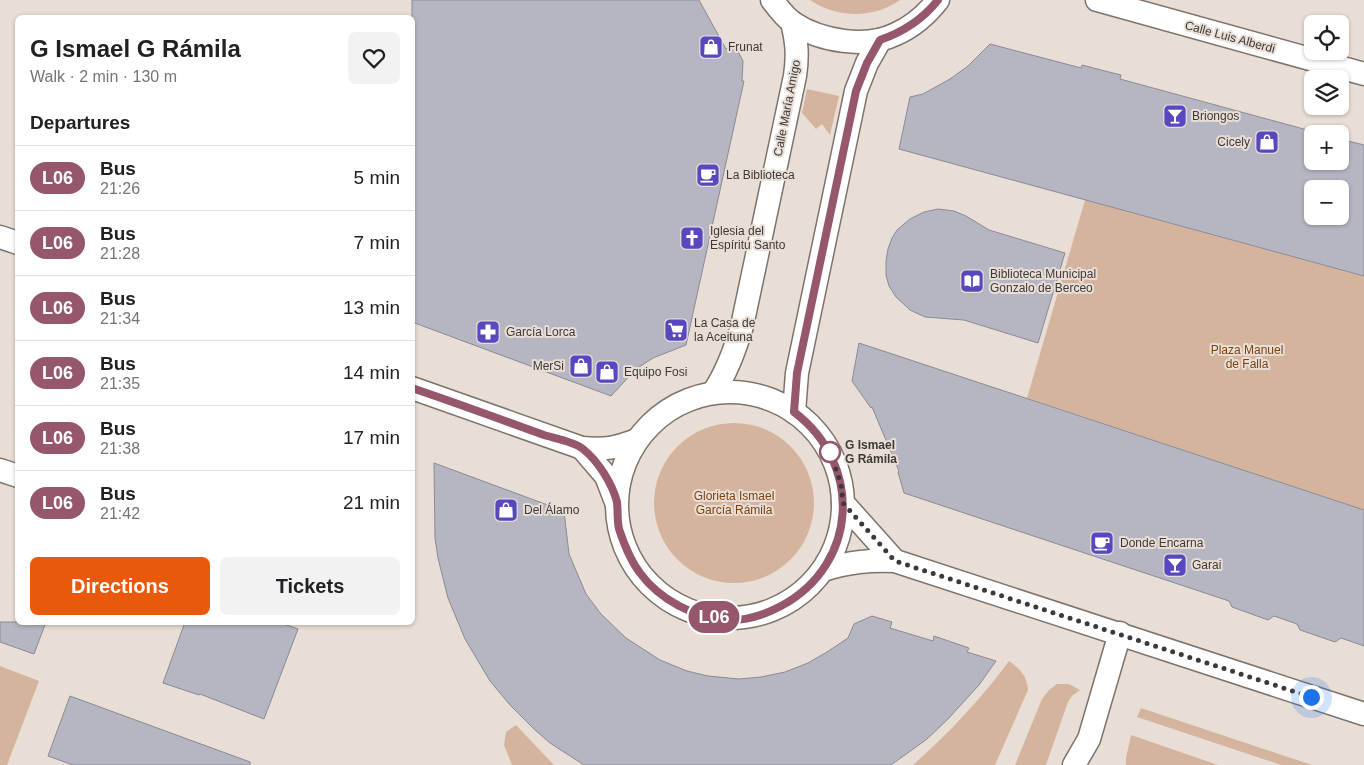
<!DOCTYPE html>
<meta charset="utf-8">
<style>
:root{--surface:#fff;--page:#f2f2f2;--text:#202124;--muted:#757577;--line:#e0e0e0;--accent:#ea580c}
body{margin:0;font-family:Helvetica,sans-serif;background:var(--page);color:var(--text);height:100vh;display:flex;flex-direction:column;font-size:19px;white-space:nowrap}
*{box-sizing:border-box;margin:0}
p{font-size:16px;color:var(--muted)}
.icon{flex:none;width:28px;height:28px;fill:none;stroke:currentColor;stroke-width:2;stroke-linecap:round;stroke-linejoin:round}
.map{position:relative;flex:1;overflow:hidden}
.drawer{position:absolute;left:15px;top:15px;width:400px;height:610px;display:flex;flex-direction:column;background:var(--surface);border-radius:8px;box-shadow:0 1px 4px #0004}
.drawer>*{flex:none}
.badge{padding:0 10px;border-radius:16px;font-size:18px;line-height:32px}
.buttons{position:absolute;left:1304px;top:15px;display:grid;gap:10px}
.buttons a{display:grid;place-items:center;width:45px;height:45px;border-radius:8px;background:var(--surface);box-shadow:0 1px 4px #0004;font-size:25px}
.you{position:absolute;width:25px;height:25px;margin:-12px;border:4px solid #fff;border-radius:50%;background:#1a73e8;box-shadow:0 0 0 8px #1a73e833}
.map>.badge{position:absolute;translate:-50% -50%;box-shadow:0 0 0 2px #fff}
h2{padding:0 15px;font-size:19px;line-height:45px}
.round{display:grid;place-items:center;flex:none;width:52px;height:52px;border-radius:8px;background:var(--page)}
.summary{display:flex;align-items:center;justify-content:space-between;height:85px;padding:0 15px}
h1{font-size:24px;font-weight:800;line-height:38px}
.cta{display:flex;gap:10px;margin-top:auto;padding:10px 15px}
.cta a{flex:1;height:58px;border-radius:8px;background:var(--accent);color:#fff;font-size:20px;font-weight:800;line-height:58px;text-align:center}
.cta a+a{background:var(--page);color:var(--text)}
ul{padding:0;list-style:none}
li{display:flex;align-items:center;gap:15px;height:65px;padding:0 15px;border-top:1px solid var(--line)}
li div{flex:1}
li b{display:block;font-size:19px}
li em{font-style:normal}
li .badge{min-width:55px;font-weight:700;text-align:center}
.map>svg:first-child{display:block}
.green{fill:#d5b49e}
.building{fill:#b6b6c2;stroke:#898a95;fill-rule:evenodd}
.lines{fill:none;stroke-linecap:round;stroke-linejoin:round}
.street-casing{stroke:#7c736c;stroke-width:25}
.street{stroke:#fff;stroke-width:22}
.line-casing{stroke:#fff;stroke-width:11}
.line{stroke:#96576d;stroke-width:8}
.walk{stroke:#3d3936;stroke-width:5;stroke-dasharray:0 9}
.stop-dot{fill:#fff;stroke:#96576d;stroke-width:2.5}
.labels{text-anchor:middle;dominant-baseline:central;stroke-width:4;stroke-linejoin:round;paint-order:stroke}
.street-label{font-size:12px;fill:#3d3936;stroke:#e9ded6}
.poi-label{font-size:12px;fill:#3d3936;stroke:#e9ded6;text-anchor:start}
.park-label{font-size:12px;fill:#7c420e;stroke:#e9ded6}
.stop-label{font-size:12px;font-weight:bold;fill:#3d3936;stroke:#e9ded6;text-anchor:start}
</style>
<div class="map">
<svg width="1364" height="765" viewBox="0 0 1364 765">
<rect width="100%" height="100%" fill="#e9ded6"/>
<g class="green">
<path d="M810,0h90c-26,19 -64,18 -90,0z"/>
<polygon points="807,89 839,96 830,135 822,124 816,129 802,113"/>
<polygon points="1085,200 1364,276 1364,510 1027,398"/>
<circle cx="734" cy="503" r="80"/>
<path d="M1009,661c11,8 18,14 19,29l-33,75h-82c36,-32 67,-65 96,-104z"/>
<polygon points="0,666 39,681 7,765 0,765"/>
<polygon points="1057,684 1069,684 1080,690 1072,696 1068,702 1046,765 1015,765 1042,699 1049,690"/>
<polygon points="1141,708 1312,765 1281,765 1137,717"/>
<polygon points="516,725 553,764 554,765 512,765 504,745 506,732"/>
<polygon points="1131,735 1218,765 1126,765 1126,758"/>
</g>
<g class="building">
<polygon points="412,0 699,0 726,49 734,44 743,61 742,81 744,81 686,345 653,358 636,369 611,396 412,322"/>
<path d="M990,44l91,24 1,-3 23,6 16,4 -1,4 202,55h-10v27h28v-22l24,6v131l-465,-127 11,-52 13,-3 27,-15 18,-13zM1312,189h28v27h-28z"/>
<polygon points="938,209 954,211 966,216 989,230 1065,253 1038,343 964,320 925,317 910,310 896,297 889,286 886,275 886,261 888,249 892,238 897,230 910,219 924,212"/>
<polygon points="859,343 1364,510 1364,646 1341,638 1335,642 1300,630 1297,624 1274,616 1268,620 1232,607 1229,601 1214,596 904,493 898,472 899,471 872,407 871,408 852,381"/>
<polygon points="434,463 564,511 569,554 586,594 601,614 626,638 660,660 687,671 708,676 739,679 761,677 785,672 808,663 827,652 848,638 854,624 872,616 892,622 890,628 933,641 934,636 969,648 967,652 996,661 979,685 948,719 927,739 891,765 584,765 550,743 534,729 510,705 490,681 465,639 448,598 438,558 435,538"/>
<polygon points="0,622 46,622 34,654 0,642"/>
<polygon points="185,622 278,622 298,629 264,719 200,694 199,695 163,683"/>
<polygon points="70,696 250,762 250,765 73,765 48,756"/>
</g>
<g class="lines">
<g class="street-casing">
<g id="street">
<path d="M772,0c6,8 13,17 21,23 27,18 73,26 103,11 16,-7 31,-20 42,-34"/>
<polyline points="1097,0 1364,74"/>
<polyline points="0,237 18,243"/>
<path d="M412,388l170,60c24,2 33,0 55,-8"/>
<circle cx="730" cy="505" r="113"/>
<path d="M713,393c14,-21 22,-43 29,-67l53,-250c3,-21 2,-33 -3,-54"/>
<polyline points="794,412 797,373 856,91 867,63 880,40"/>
<polyline points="582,448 606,476 616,502"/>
<polyline points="0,470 18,476"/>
<polyline points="843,503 895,561"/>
<path d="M823,570c26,-8 46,-10 72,-9l469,153"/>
<polyline points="1074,765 1089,739 1120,633"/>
</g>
</g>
<use href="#street" class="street"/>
</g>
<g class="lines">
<g class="line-casing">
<path id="line" d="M412,388c44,15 88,31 132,47 10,3 32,7 39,14 15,12 29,34 34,53 1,9 0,18 2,27 5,15 11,31 21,44 19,26 54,45 87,47 20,1 37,-5 54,-14 78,-42 82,-142 13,-194l3,-39 59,-282 11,-28 13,-23c23,-8 43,-21 58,-40"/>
</g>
<use href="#line" class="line"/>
<polyline class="walk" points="830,452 841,484 843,503 895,561 1311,697"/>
</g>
<defs>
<g id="shop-square" transform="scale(1.25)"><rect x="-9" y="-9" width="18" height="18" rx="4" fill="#5848c0" stroke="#e9ded6"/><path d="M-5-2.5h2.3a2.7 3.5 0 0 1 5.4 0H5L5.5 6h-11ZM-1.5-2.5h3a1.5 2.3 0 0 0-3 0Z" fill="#fff"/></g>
<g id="bar-square" transform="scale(1.25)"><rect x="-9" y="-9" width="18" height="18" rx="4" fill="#5848c0" stroke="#e9ded6"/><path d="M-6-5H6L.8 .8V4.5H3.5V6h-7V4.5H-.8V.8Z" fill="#fff"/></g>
<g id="cafe-square" transform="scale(1.25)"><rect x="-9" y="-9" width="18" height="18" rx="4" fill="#5848c0" stroke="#e9ded6"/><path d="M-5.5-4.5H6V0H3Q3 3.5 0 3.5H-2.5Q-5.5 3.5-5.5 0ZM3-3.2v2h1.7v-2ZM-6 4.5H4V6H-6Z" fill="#fff"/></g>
<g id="church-square" transform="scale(1.25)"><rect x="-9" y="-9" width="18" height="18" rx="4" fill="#5848c0" stroke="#e9ded6"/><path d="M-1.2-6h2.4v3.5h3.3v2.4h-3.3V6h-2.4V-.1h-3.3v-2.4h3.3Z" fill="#fff"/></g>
<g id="library-square" transform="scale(1.25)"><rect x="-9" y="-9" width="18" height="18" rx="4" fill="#5848c0" stroke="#e9ded6"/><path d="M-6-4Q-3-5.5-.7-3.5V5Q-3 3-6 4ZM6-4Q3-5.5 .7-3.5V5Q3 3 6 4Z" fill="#fff"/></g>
<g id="supermarket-square" transform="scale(1.25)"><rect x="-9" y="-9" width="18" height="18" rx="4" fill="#5848c0" stroke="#e9ded6"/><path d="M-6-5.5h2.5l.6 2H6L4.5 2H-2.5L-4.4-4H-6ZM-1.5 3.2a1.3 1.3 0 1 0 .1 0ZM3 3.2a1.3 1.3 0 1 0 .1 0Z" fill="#fff"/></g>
<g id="pharmacy-square" transform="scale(1.25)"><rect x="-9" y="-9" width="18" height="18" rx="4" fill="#5848c0" stroke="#e9ded6"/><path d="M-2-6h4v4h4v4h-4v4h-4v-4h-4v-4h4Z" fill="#fff"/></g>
</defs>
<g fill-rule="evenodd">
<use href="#shop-square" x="711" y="47"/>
<use href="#bar-square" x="1175" y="116"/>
<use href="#shop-square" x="1267" y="142"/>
<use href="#cafe-square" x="708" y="175"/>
<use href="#church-square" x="692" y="238"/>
<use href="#library-square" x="972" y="281"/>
<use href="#supermarket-square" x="676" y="330"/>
<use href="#pharmacy-square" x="488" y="332"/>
<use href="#shop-square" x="581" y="366"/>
<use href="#shop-square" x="607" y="372"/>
<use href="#shop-square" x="506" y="510"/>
<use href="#cafe-square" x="1102" y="543"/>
<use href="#bar-square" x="1175" y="565"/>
</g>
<circle class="stop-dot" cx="830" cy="452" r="10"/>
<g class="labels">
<g class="street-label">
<text transform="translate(1230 37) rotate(15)">Calle Luis Alberdi</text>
<text transform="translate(787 108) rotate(-79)">Calle María Amigo</text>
</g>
<g class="poi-label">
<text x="728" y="47">Frunat</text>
<text x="1192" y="116">Briongos</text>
<text x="1250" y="142" text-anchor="end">Cicely</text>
<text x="726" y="175">La Biblioteca</text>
<text x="710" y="231">Iglesia del<tspan x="710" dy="14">Espíritu Santo</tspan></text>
<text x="990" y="274">Biblioteca Municipal<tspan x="990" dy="14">Gonzalo de Berceo</tspan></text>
<text x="694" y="323">La Casa de<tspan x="694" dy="14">la Aceituna</tspan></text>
<text x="506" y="332">García Lorca</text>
<text x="564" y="366" text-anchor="end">MerSi</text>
<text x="624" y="372">Equipo Fosi</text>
<text x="524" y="510">Del Álamo</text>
<text x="1120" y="543">Donde Encarna</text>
<text x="1192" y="565">Garai</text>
</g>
<g class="park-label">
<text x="1247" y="350">Plaza Manuel<tspan x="1247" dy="14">de Falla</tspan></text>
<text x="734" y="496">Glorieta Ismael<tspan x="734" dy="14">García Rámila</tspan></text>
</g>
<g class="stop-label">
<text x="845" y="445">G Ismael<tspan x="845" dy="14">G Rámila</tspan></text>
</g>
</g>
</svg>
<div class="buttons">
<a><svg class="icon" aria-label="locate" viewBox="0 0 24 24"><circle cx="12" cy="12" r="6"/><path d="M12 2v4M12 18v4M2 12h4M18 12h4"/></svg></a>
<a><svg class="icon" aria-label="layers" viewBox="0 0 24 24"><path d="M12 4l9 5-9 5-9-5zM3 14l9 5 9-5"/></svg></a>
<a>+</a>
<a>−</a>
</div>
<div class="you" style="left:1311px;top:697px"></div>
<b class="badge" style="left:714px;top:617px;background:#96576d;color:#fff">L06</b>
<section class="drawer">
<div class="summary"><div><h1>G Ismael G Rámila</h1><p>Walk · 2 min · 130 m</p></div><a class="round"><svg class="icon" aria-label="heart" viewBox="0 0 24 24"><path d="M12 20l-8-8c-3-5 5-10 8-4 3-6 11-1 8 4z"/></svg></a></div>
<h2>Departures</h2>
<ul>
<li><span class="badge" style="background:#96576d;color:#fff">L06</span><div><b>Bus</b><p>21:26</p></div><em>5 min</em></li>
<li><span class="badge" style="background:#96576d;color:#fff">L06</span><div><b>Bus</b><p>21:28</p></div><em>7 min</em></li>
<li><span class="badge" style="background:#96576d;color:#fff">L06</span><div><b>Bus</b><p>21:34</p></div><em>13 min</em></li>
<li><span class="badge" style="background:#96576d;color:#fff">L06</span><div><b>Bus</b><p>21:35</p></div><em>14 min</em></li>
<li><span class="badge" style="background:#96576d;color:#fff">L06</span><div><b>Bus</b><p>21:38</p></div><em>17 min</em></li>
<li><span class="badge" style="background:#96576d;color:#fff">L06</span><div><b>Bus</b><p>21:42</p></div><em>21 min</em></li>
</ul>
<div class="cta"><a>Directions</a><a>Tickets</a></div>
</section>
</div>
